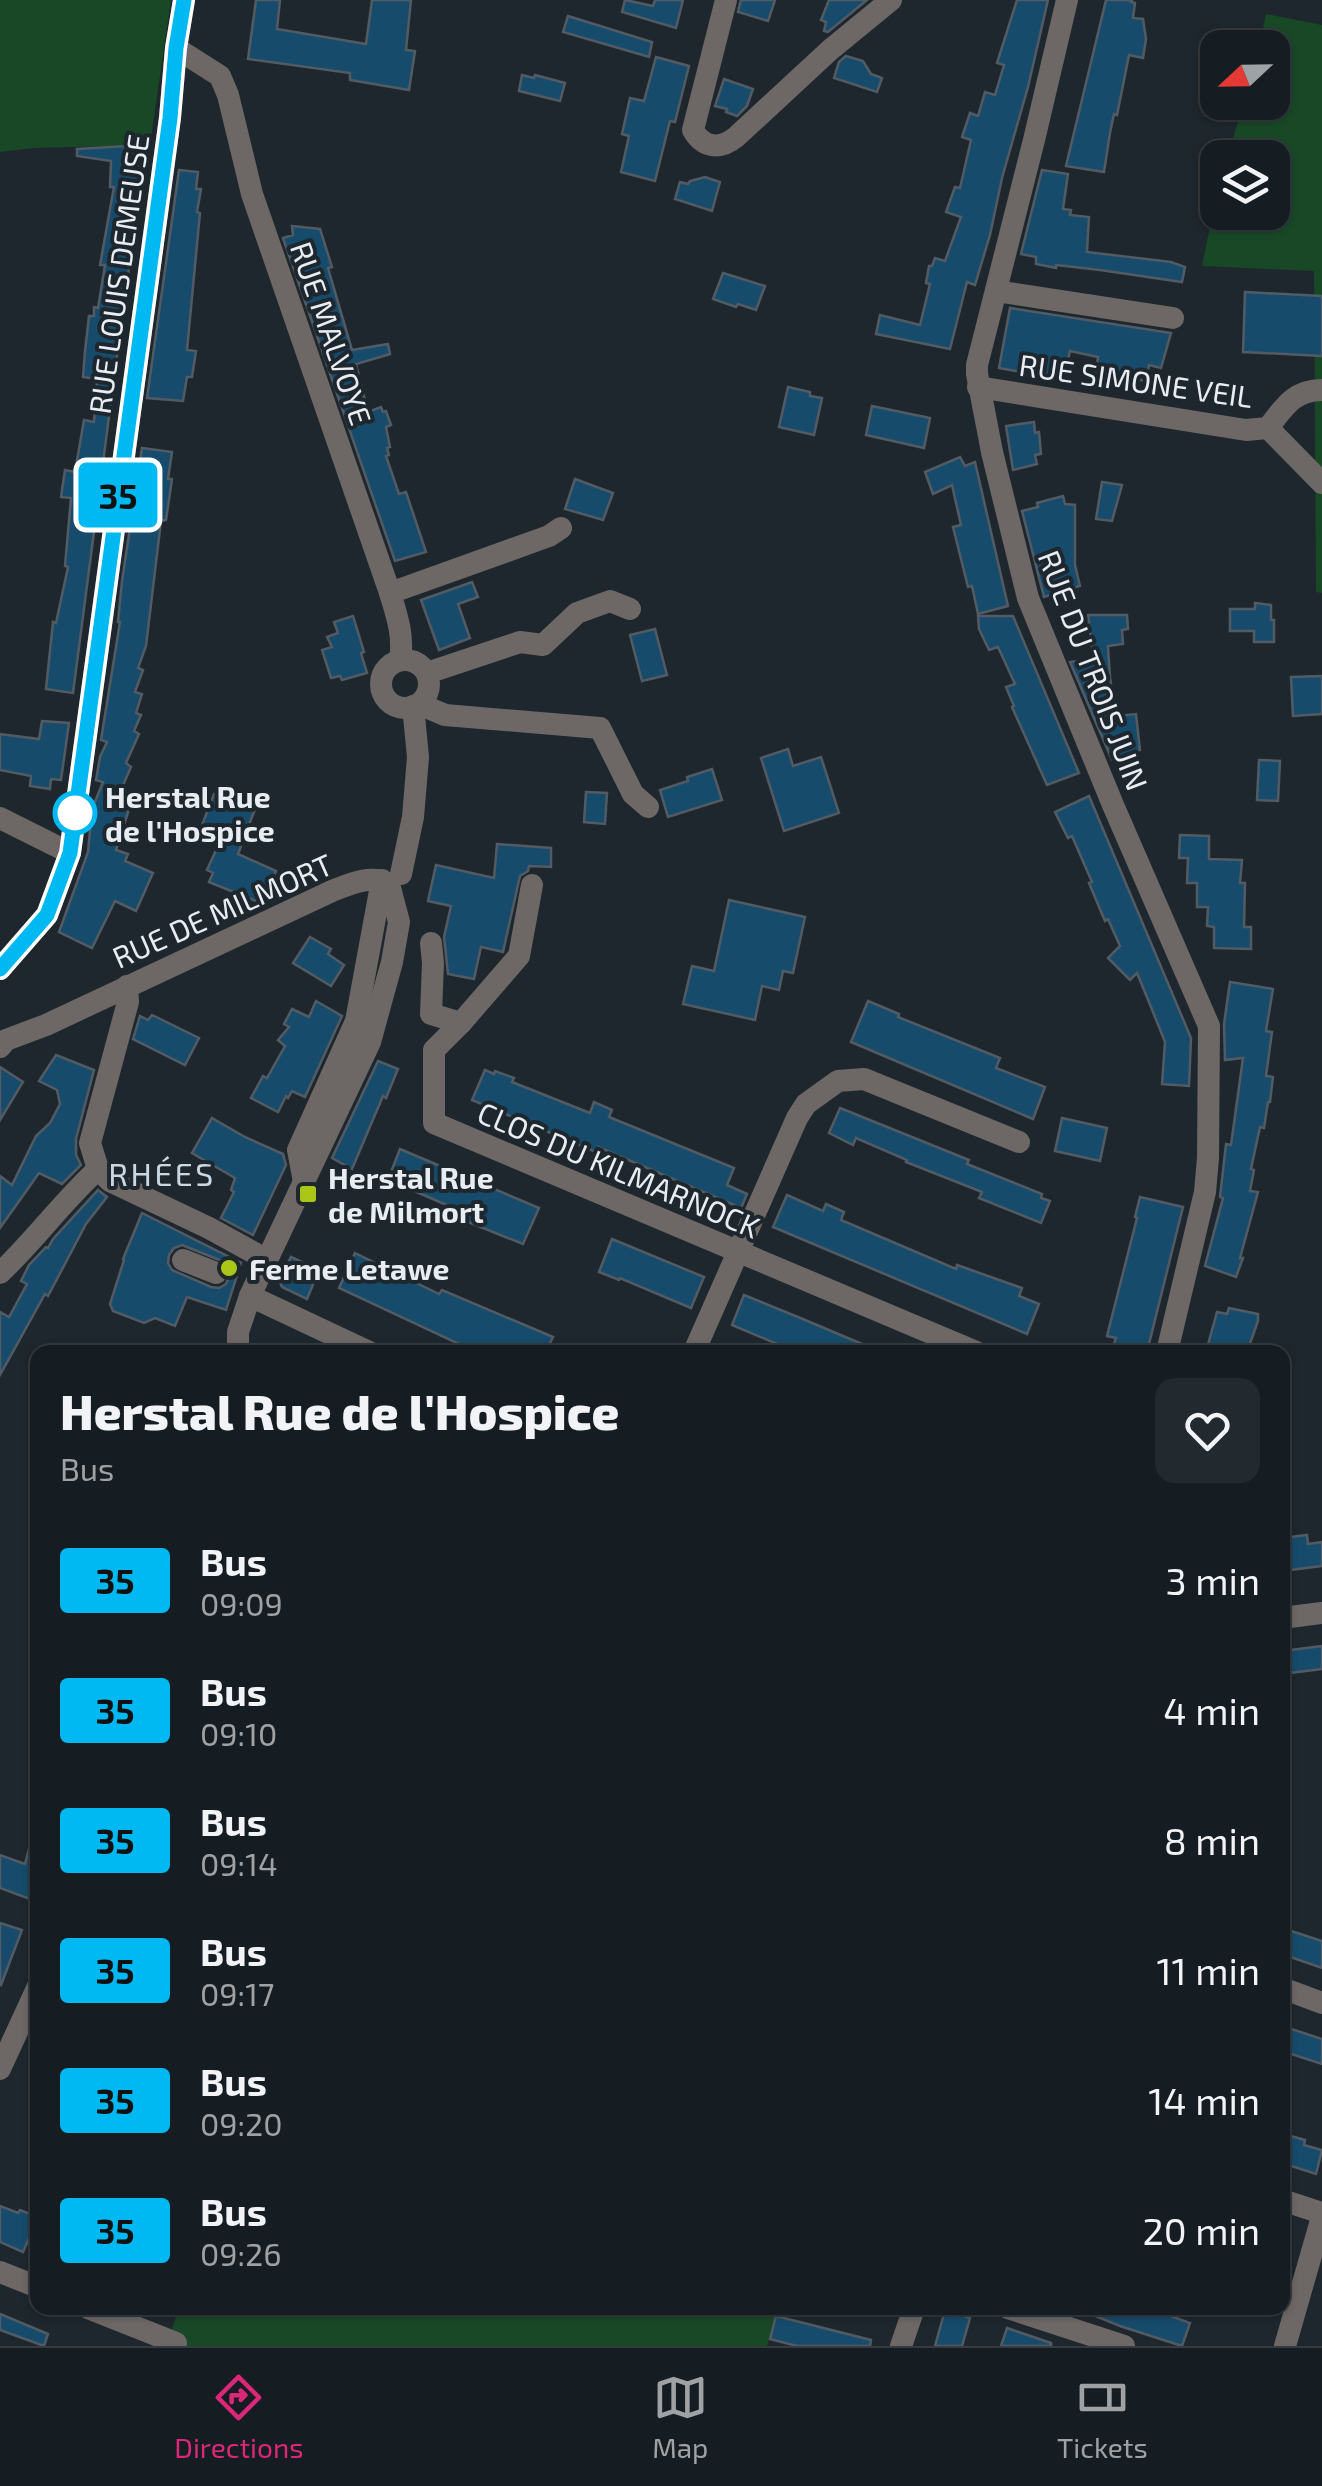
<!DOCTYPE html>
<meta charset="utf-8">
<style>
:root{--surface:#161d22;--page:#232a2f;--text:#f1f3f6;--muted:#9ea2a5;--line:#353b40;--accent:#db2777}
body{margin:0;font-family:"Exo 2",sans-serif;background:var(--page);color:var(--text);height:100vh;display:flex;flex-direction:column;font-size:38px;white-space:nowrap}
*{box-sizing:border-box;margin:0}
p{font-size:32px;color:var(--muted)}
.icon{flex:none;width:55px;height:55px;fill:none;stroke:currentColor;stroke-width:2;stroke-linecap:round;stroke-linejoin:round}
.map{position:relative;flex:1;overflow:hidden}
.sheet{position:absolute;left:30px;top:1345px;width:1260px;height:970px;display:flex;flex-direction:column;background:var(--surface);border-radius:20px;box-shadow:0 2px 8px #0004,0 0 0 2px var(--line)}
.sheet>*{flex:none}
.badge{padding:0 20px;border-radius:8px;font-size:35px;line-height:65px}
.needle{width:65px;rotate:248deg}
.tools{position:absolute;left:1200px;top:30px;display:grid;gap:20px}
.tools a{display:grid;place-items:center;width:90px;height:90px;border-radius:20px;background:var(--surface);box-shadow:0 2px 8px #0004,0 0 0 2px var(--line);font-size:50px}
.map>.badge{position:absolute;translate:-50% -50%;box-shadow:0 0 0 5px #fff}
.round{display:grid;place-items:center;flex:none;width:105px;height:105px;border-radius:20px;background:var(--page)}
.headline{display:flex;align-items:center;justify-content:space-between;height:170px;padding:0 30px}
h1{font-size:48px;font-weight:800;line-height:75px}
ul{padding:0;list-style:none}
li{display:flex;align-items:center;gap:30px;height:130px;padding:0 30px}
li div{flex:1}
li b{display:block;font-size:38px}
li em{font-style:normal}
li .badge{min-width:110px;font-weight:700;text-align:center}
.dock{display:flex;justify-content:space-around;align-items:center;height:140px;border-top:2px solid var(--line);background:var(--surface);font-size:28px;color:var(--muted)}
.dock a{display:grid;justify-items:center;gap:5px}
.dock .selected{color:var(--accent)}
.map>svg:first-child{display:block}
.green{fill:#194827}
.building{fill:#164b6c;stroke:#525b63;stroke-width:2.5;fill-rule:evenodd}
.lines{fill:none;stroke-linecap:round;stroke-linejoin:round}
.minor{stroke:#6d6865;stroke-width:22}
.line-casing{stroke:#fff;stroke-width:22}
.line{stroke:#00b9f2;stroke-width:15}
.stop-dot{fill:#fff;stroke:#00b9f2;stroke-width:5}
.poi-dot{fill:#abc616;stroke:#1e272d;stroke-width:4}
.labels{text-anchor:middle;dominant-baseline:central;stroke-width:8;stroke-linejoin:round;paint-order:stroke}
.street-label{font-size:30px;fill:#e7edf2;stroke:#1e272d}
.stop-label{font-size:30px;font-weight:bold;fill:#e7edf2;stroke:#1e272d;text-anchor:start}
.poi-label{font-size:30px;font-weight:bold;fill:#e7edf2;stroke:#1e272d;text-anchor:start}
.neighbourhood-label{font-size:32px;letter-spacing:2.5px;fill:#ccd8e1;stroke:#1e272d}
</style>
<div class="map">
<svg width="1322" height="2346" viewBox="0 0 1322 2346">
<rect width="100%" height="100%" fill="#1e272d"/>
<g class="green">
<polygon points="0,0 171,0 150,145 33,148 0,152"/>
<polygon points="1266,14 1322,25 1322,593 1316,592 1314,271 1202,266 1217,192 1218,212 1272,212 1272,158 1227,157 1244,103 1272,102 1272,48 1259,47"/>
<polygon points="179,2308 778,2308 767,2346 166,2346"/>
</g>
<g class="building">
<polygon points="256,0 280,0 277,29 366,44 372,0 411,0 406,50 415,51 409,90 350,80 350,73 248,59"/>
<polygon points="625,0 653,6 655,0 683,0 676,28 622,12"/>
<polygon points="741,0 775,0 768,21 738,12"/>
<polygon points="829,0 867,0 828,32 824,31 826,22 821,20"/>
<polygon points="1017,0 1048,0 1028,87 1002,178 990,235 975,285 967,282 950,349 876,334 880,315 920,325 930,284 926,283 929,266 932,266 935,258 945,261 961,217 946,212 955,187 960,188 971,140 962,137 970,113 978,116 985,92 995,95 1004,65 997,63"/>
<polygon points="1106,0 1132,0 1131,2 1135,3 1133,18 1143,19 1146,39 1143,58 1129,55 1117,115 1114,114 1110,133 1104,172 1066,166"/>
<polygon points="568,16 652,42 649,57 563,32"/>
<polygon points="846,56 863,61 871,74 882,78 877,92 834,78 839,62"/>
<polygon points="656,57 689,66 675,122 670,121 655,181 621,172 629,136 622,134 630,98 644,101"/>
<polygon points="522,75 534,78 535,75 565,83 560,101 519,91"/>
<polygon points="724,79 753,89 747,106 737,116 726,112 727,109 715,106"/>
<polygon points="127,146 127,153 145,155 143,180 125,294 73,693 46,689 53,622 56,623 68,567 65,566 71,498 61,497 65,470 75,472 84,420 94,422 97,379 83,377 85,351 89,316 94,316 94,307 98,308 105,265 100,265 114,187 110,187 111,161 77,156 77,149"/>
<polygon points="179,170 198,172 196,189 201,189 197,212 200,213 187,350 196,351 192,377 187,377 183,401 147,398"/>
<polygon points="1042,170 1068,174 1063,209 1071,210 1070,215 1089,217 1087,252 1171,262 1185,267 1182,282 1100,270 1056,265 1056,268 1036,264 1036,257 1021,254"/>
<polygon points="705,177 720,182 712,211 675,199 680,182 688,184 690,181"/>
<polygon points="292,226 320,229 332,267 328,268 352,350 388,344 390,354 356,364 368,412 381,407 383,412 386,411 391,425 386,427 390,447 387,448 389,455 386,456 399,494 406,492 426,552 395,561 283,238 293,235"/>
<polygon points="723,273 765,286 756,310 738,304 736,307 713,299"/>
<polygon points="1245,292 1322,296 1322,356 1243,352"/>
<polygon points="1010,308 1171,333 1161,368 1149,365 1146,381 1096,372 1098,357 1070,351 1064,377 1044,374 1043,376 999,368"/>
<polygon points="788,387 810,392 810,396 822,398 814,435 779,427"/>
<polygon points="872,406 930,418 924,448 866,435"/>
<polygon points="1034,422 1035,433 1039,432 1041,454 1035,455 1037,464 1013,470 1006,426"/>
<polygon points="142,448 172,452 168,479 172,479 166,520 161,521 146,646 138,668 143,670 135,692 142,694 136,713 141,715 134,731 139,734 126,763 131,767 118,797 131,803 116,850 128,854 125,861 153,873 136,911 115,901 92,948 59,932 88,852 92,809 103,782 96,780 100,757 107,742 101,740 120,622 118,622 122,581"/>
<polygon points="960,457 965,466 975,462 1008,606 978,614 972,586 968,587 953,527 961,525 952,485 933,494 925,472"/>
<polygon points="575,479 613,493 603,520 565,509"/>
<polygon points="1102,482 1122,485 1112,521 1096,519"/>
<polygon points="1063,496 1065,504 1075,505 1075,565 1080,586 1044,597 1022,511 1038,507 1037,503"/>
<polygon points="472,582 478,597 458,604 470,638 439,650 421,600"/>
<polygon points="1255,603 1271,605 1271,620 1274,620 1274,642 1254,642 1254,631 1230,631 1230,609 1255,609"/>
<polygon points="1088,615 1127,615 1128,629 1122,630 1123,644 1108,646 1110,678 1116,716 1136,714 1140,750 1112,760 1070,662 1093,659"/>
<polygon points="353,616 364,652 361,653 367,673 342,680 340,676 331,678 322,650 332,647 327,637 338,633 334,622"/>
<polygon points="978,616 1013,616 1079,773 1047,785 1012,707 1014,706 1006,687 1015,684 998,647 989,650 979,629"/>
<polygon points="655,629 667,675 642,681 630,635"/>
<polygon points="1322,676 1322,714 1293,716 1291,677"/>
<polygon points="42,721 69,723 61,780 51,779 50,789 30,786 31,776 0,770 0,734 39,739"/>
<polygon points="788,749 793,766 821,757 839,813 784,831 761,758"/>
<polygon points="1259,760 1280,761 1278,801 1257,800"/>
<polygon points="712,769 722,800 668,817 660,790 688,781 687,777"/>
<polygon points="586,792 607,793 605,824 584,822"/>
<polygon points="214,794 255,809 238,854 276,871 273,879 285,885 279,896 263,904 209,882 213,873 207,870 223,835 202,825"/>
<polygon points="1089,796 1191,1038 1189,1086 1162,1084 1165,1042 1151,1007 1137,973 1130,980 1108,958 1120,946 1108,919 1105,921 1089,883 1092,882 1072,836 1068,838 1055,812"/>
<polygon points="1180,835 1209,836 1209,859 1242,860 1240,883 1245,883 1244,927 1251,927 1251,949 1214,948 1214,927 1207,926 1208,907 1197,907 1197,883 1187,883 1188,858 1179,858"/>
<polygon points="497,844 551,848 551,867 529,866 528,871 520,876 503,952 481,947 474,979 448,974 444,937 451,906 428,901 436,865 494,878"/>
<polygon points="729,900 805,917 793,973 783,971 779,990 762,986 755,1020 683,1004 692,966 714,971"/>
<polygon points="310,937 331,949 328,954 344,965 331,986 293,963"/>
<polygon points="1230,982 1273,989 1266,1031 1272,1032 1266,1076 1273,1077 1270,1102 1268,1102 1264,1128 1260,1127 1251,1169 1254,1170 1250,1191 1258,1192 1240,1258 1243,1258 1236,1277 1205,1266 1223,1198 1220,1197 1226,1144 1231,1145 1243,1058 1225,1060 1224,1024"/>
<polygon points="316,1001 342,1016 305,1097 292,1091 288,1098 286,1096 278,1112 251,1098 263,1076 267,1078 285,1046 278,1040 289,1027 284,1024 292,1009 309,1017"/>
<polygon points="868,1001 899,1014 898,1017 1000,1058 996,1068 1045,1087 1033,1119 851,1042"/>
<polygon points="152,1015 199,1038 185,1065 133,1039 140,1016 148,1020"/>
<polygon points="56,1055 94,1070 76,1139 76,1155 81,1165 62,1184 39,1173 0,1228 0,1176 12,1185 36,1136 50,1123 60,1104 57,1090 39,1081"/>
<polygon points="378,1061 398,1069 386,1098 383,1096 352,1169 332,1158"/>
<polygon points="0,1067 23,1082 0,1120"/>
<polygon points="485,1070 494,1074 495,1071 514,1078 512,1082 590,1113 594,1102 612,1110 609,1117 734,1168 727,1185 747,1194 741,1208 598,1147 596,1152 472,1100"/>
<polygon points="840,1108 969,1160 967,1164 1042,1194 1041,1198 1050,1201 1041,1223 979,1198 982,1192 906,1162 907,1160 856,1138 853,1145 829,1133"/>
<polygon points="212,1118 245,1137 283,1154 286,1165 253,1235 221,1218 234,1192 231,1190 235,1178 192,1153"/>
<polygon points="1062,1118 1107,1128 1100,1161 1055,1151"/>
<polygon points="400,1149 539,1208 523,1244 453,1216 456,1209 414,1191 415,1187 389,1177"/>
<polygon points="98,1190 107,1197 86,1224 48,1296 45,1294 0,1375 0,1312 9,1317 27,1284 21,1281 29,1265 46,1247 48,1248 53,1239"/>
<polygon points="787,1195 823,1211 826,1204 844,1212 841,1220 956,1269 957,1265 1022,1288 1019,1296 1039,1304 1027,1334 773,1227"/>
<polygon points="1140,1197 1183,1207 1147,1352 1111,1352 1116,1338 1107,1336 1137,1218 1135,1217"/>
<path d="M142,1213l99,50 -15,47 -39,-13 -12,29 -20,-8 -11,5 -31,-12 -3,-7 14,-44 -1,-1zM182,1245l45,18 4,9 -5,12 -7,4 -8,-1 -39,-17 -4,-7 1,-8 5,-7z"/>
<polygon points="612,1239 704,1277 691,1308 620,1278 619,1280 599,1272"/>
<polygon points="355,1253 439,1294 442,1290 553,1337 546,1352 476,1352 339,1288"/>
<polygon points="291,1257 319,1270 307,1299 282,1287 279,1280"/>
<polygon points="744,1295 798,1317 881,1352 796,1352 732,1325"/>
<polygon points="1229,1308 1258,1314 1258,1321 1247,1352 1206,1352 1217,1312 1227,1314"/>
<polygon points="1307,1535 1308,1544 1322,1542 1322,1566 1282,1571 1282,1538"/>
<polygon points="1322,1646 1322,1669 1282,1674 1282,1651"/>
<polygon points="32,1837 38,1837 38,1902 0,1888 0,1855 25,1864"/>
<polygon points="0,1923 22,1930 1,1985 0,1984"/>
<polygon points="1282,1928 1322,1941 1322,1968 1282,1954"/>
<polygon points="1282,2026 1322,2039 1322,2064 1282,2051"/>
<polygon points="1287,2135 1305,2140 1304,2145 1322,2150 1316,2174 1282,2163 1282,2138 1286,2139"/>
<polygon points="0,2206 18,2213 20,2210 38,2217 38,2241 29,2238 23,2252 0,2242"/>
<polygon points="1076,2308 1149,2308 1190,2323 1182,2346 1120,2326"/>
<polygon points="945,2310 970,2318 962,2346 935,2346"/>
<polygon points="0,2314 48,2334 44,2346 0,2330"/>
<polygon points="776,2316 871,2340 870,2346 797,2346 770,2339"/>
<polygon points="1007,2328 1051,2343 1051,2346 1001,2346"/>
</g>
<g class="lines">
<g class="minor">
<path d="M726,0l-33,130c10,18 27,20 43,7l94,-87 61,-50"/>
<polyline points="1067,0 1034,140 977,365 977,374 992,452 1028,598 1113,805 1209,1026 1208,1158 1205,1192 1167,1352"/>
<path d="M176,48l44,28 8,19 24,99 138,399c7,23 14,43 10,67"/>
<polyline points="996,291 1173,318"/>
<polyline points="978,387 1246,430 1268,428 1322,483"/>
<path d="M1268,428c16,-21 26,-38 54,-38"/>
<polyline points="390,593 549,536 561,528"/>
<circle cx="405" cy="684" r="24"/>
<polyline points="427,673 520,642 543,645 577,613 610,601 630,609"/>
<polyline points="419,704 445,715 600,728 633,794 648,807"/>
<polyline points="0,818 70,853"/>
<polyline points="401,874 413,817 418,757 413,706"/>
<polyline points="532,885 519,956 461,1023 434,1050 434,1123 976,1352"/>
<polyline points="431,943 433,963 431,1014 461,1023"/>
<polyline points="0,969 47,915 70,853 170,117 176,48 184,0"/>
<polyline points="127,986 128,1002 90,1143 98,1169 110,1181 209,1228 267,1260"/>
<path d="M0,1047l6,-7 40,-15 286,-134c18,-7 38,-17 57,-7l10,38 -7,40 -22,80 -120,254 -12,36v20"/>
<polyline points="304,1182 298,1150 356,1021 382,880"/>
<polyline points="183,1260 216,1273"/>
<path d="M0,1273c35,-33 63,-72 98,-104"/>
<polyline points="250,1296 369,1352"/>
<polyline points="694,1352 797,1118 806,1104 838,1081 864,1079 1019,1142"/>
<polyline points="1282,1618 1322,1613"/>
<polyline points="1282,1988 1322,2003"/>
<polyline points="0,2069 38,1986"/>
<polyline points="1282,2200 1322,2213"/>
<polyline points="0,2272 38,2287"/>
<polyline points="88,2308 176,2343"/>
<polyline points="1008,2308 1124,2346"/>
<polyline points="901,2346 914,2308"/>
<polyline points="1285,2346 1322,2217"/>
</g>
</g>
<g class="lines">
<g class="line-casing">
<polyline id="line" points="0,969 47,915 70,853 170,118 176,48 184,0"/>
</g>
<use href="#line" class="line"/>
</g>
<circle class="stop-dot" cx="75" cy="813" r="20"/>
<g class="poi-dot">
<rect x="298" y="1184" width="20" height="20" rx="5"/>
<circle cx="229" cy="1268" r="10"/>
</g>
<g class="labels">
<g class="street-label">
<text transform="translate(118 274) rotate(-82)">RUE LOUIS DEMEUSE</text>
<text transform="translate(332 333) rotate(71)">RUE MALVOYE</text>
<text transform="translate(1136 380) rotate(8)">RUE SIMONE VEIL</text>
<text transform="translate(1094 670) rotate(69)">RUE DU TROIS JUIN</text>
<text transform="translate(222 910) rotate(-24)">RUE DE MILMORT</text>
<text transform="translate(619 1169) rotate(23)">CLOS DU KILMARNOCK</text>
</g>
<g class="stop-label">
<text x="105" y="796">Herstal Rue<tspan x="105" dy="34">de l'Hospice</tspan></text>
</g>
<g class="poi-label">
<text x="328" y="1177">Herstal Rue<tspan x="328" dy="34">de Milmort</tspan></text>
<text x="249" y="1268">Ferme Letawe</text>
</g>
<g class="neighbourhood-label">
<text x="162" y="1173">RHÉES</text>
</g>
</g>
</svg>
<div class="tools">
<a><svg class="needle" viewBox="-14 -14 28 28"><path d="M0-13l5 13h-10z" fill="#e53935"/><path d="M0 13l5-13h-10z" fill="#9ea2a5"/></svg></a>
<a><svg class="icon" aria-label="layers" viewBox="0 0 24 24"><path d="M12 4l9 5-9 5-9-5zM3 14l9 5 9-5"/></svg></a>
</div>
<b class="badge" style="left:118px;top:495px;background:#00b9f2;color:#111">35</b>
<section class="sheet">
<div class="headline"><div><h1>Herstal Rue de l'Hospice</h1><p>Bus</p></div><a class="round"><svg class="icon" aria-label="heart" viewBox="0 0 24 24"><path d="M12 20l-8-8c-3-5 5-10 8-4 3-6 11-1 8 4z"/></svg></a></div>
<ul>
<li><span class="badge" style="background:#00b9f2;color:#111">35</span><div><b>Bus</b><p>09:09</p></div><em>3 min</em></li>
<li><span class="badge" style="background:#00b9f2;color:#111">35</span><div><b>Bus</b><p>09:10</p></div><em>4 min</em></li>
<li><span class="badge" style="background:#00b9f2;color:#111">35</span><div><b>Bus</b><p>09:14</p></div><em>8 min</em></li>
<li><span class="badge" style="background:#00b9f2;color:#111">35</span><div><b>Bus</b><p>09:17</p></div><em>11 min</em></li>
<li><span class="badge" style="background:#00b9f2;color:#111">35</span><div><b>Bus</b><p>09:20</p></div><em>14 min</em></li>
<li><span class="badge" style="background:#00b9f2;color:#111">35</span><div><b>Bus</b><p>09:26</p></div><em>20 min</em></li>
</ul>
</section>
</div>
<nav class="dock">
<a class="selected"><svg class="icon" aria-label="directions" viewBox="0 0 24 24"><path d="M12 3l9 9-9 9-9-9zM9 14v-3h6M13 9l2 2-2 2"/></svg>Directions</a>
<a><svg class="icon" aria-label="map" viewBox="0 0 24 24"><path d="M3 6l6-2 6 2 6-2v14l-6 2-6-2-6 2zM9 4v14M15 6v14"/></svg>Map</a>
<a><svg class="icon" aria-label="tickets" viewBox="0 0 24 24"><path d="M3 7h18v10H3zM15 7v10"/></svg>Tickets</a>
</nav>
